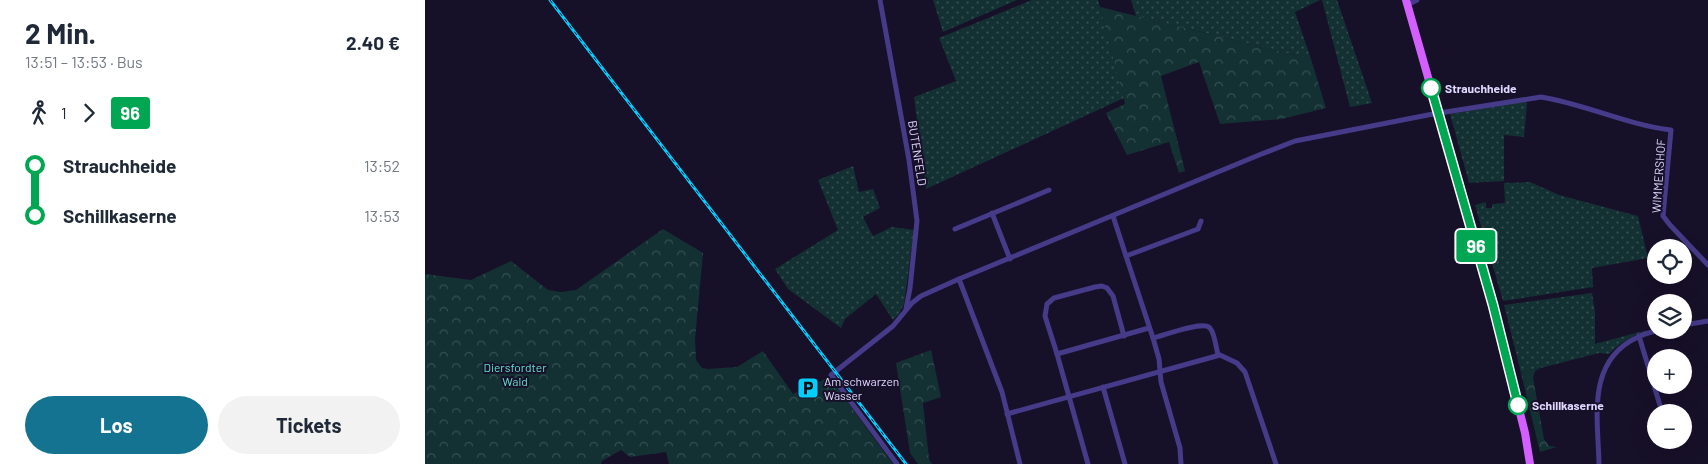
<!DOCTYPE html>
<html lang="de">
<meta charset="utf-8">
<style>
:root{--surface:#fff;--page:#f2f2f3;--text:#1f2937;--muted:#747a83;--accent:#137391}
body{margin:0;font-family:Barlow,sans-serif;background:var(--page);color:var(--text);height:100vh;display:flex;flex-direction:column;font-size:19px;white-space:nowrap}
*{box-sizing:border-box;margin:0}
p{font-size:16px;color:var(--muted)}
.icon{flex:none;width:28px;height:28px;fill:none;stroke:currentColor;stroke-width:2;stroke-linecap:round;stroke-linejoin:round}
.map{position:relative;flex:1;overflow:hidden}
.details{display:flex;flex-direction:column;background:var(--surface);width:425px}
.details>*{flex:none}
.badge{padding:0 10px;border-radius:4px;font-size:18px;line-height:32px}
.controls{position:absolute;left:1222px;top:239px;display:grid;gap:10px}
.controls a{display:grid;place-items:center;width:45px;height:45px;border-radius:50%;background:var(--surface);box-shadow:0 5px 20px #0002;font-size:25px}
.map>.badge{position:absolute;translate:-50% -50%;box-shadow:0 0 0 2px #fff}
.legs{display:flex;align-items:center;gap:8px;height:55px;padding:0 25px;font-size:16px}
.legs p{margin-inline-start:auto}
.head{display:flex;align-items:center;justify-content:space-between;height:85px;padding:0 25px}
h1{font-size:28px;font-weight:700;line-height:38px}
.cta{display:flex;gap:10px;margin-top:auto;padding:10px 25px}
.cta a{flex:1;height:58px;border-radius:30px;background:var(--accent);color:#fff;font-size:20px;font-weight:700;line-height:58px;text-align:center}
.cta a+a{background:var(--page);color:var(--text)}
ul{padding:0 25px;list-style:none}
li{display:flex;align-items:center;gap:18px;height:50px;font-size:19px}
li i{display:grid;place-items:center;width:8px;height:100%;margin:0 6px;background:currentColor}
li i::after{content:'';width:12px;height:12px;margin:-6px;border:4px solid;border-radius:50%;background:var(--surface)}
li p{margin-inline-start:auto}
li:first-child i{background:linear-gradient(#0000 50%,currentColor 0)}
li:last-child i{background:linear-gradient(currentColor 50%,#0000 0)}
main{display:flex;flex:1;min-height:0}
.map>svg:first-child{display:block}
.grass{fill:url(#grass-dots)}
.forest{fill:url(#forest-crowns)}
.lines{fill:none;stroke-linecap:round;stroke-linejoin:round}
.minor{stroke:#453b88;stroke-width:5}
.primary{stroke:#d35fff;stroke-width:8}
.rail-casing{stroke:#04ceff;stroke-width:3}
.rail{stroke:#171029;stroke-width:1;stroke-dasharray:4;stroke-linecap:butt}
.line-1-casing{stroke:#fff;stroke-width:11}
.line-1{stroke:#00a651;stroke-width:8}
.stop-1-dot{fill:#fff;stroke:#00a651;stroke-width:2.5}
.labels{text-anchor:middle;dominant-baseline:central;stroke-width:4;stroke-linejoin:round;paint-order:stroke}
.stop-label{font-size:12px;font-weight:bold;fill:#e0d8ff;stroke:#171029;text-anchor:start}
.street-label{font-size:12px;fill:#e0d8ff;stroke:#171029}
.park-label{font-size:12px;fill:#61e2ce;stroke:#171029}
.poi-label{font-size:12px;fill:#e0d8ff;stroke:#171029;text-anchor:start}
</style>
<main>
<section class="details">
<div class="head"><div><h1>2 Min.</h1><p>13:51 – 13:53 · Bus</p></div><b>2.40 €</b></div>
<div class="legs"><svg class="icon" aria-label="walk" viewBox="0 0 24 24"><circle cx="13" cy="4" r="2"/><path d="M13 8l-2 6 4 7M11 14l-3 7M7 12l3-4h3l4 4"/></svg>1<svg class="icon" aria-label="forward" viewBox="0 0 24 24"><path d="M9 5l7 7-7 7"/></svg><b class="badge" style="background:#00a651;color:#fff">96</b></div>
<ul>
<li><i style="color:#00a651"></i><b>Strauchheide</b><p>13:52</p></li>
<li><i style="color:#00a651"></i><b>Schillkaserne</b><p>13:53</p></li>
</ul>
<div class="cta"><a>Los</a><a>Tickets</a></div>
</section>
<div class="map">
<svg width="1283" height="464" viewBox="0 0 1283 464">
<defs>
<pattern id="grass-dots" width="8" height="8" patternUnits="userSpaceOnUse" patternTransform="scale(1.25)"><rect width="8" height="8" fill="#133133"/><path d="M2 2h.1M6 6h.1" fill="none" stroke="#354e52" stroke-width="1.8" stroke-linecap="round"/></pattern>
<pattern id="forest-crowns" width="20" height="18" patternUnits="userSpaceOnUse" patternTransform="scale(1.25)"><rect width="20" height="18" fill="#133133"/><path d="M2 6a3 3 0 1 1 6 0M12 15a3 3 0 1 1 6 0" fill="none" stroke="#354e52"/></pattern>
</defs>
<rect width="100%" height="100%" fill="#171029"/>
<g class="grass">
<polygon points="508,0 592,0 518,32"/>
<polygon points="607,0 673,0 699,98 501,189 489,97 531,81 514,38"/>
<polygon points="706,0 895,0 870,12 886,59 711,16"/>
<polygon points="897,0 912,0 947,103 925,107"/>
<polygon points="1100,102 1102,103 1099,137 1079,135 1079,181 1044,183 1025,114"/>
<polygon points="428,166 434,192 448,189 455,208 438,217 448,236 467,227 489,230 479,304 474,314 468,320 451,294 420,319 416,328 363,289 350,269 413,230 393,180"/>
<polygon points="1105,182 1134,195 1213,216 1223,258 1167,268 1168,287 1078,301 1050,205 1061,202 1061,208 1067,208 1067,204 1080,203 1079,183"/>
<path d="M1167,293l3,19v32l52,-14c-15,6 -26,12 -38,24l-10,-1 -78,20 -17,-68z"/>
</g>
<g class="forest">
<polygon points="675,7 886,59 901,108 857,119 795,124 774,62 736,76 760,171 754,173 744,142 702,155 681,113 700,104"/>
<polygon points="238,229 278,253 270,339 271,360 277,368 283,369 312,367 338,351 368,394 404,377 468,464 244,464 241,452 205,457 196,450 177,461 176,464 0,464 0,274 46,280 86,261 123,290 136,292 151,290"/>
<polygon points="506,350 516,397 498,403 504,459 507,464 493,464 485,453 471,363"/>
<polygon points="1116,368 1110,371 1108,378 1119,439 1124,446 1132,447 1115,452 1096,373"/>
</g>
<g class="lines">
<g class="minor">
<polyline points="455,0 484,160 492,221 485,288 481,309"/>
<polyline points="982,5 992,0"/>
<polyline points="567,213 585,259"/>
<polyline points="688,216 701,256 773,229 776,221"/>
<polyline points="530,229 624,190"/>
<polyline points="701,256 728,338"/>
<polyline points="534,279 577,392 595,464"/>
<polyline points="1259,325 1283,321"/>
<polyline points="1214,336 1237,412"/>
<polyline points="632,354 620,316 622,304 629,298 670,287 677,286 682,288 688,296 699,336"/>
<polyline points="678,387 700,464"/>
<polyline points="582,414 795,355 812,363 820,372 851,464"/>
<polyline points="1241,444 1244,440"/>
<path d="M472,464l-66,-89 62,-49 19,-23 9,-7 38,-17 300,-124 36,-14 138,-27 108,-17c44,7 86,28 130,33l-8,86 7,9 38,40"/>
<polyline points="663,464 632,354 724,328"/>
<path d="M756,464l-1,-16 -19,-66 -2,-23 -6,-21c10,-2 50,-18 57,-10 5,6 6,20 8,27"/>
<path d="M1174,464c-1,-47 -13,-103 39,-127 7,-4 15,-5 23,-7"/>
</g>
<polyline class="primary" points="981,0 1068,305 1100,433 1105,464"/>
<g class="rail-casing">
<polyline id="rail" points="125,0 481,464"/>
</g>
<use href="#rail" class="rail"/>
</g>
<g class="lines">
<g class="line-1-casing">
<polyline id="line-1" points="1006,88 1068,305 1093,405"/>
</g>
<use href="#line-1" class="line-1"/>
</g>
<defs>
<g id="parking-square" transform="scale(1.125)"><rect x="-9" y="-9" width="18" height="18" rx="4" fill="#04ceff" stroke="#171029"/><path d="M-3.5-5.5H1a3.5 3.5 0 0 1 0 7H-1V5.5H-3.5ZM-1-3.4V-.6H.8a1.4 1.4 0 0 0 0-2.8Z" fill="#111"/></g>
</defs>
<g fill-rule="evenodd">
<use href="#parking-square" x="383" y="388"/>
</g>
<g class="stop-1-dot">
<circle cx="1006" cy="88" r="9"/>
<circle cx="1093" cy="405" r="9"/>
</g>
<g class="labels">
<g class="stop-label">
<text x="1020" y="88">Strauchheide</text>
<text x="1107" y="405">Schillkaserne</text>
</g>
<g class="street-label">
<text transform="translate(493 153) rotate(81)">BUTENFELD</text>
<text transform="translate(1233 176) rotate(-86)">WIMMERSHOF</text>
</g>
<g class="park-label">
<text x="90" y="367">Diersfordter<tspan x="90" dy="14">Wald</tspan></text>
</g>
<g class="poi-label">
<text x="399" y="381">Am schwarzen<tspan x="399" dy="14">Wasser</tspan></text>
</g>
</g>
</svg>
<div class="controls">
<a><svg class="icon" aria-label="locate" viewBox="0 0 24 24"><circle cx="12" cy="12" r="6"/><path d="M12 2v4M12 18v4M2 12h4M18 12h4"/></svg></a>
<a><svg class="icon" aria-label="layers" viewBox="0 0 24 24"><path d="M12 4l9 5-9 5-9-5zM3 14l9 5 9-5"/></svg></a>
<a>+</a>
<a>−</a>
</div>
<b class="badge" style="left:1051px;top:246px;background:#00a651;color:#fff">96</b>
</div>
</main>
